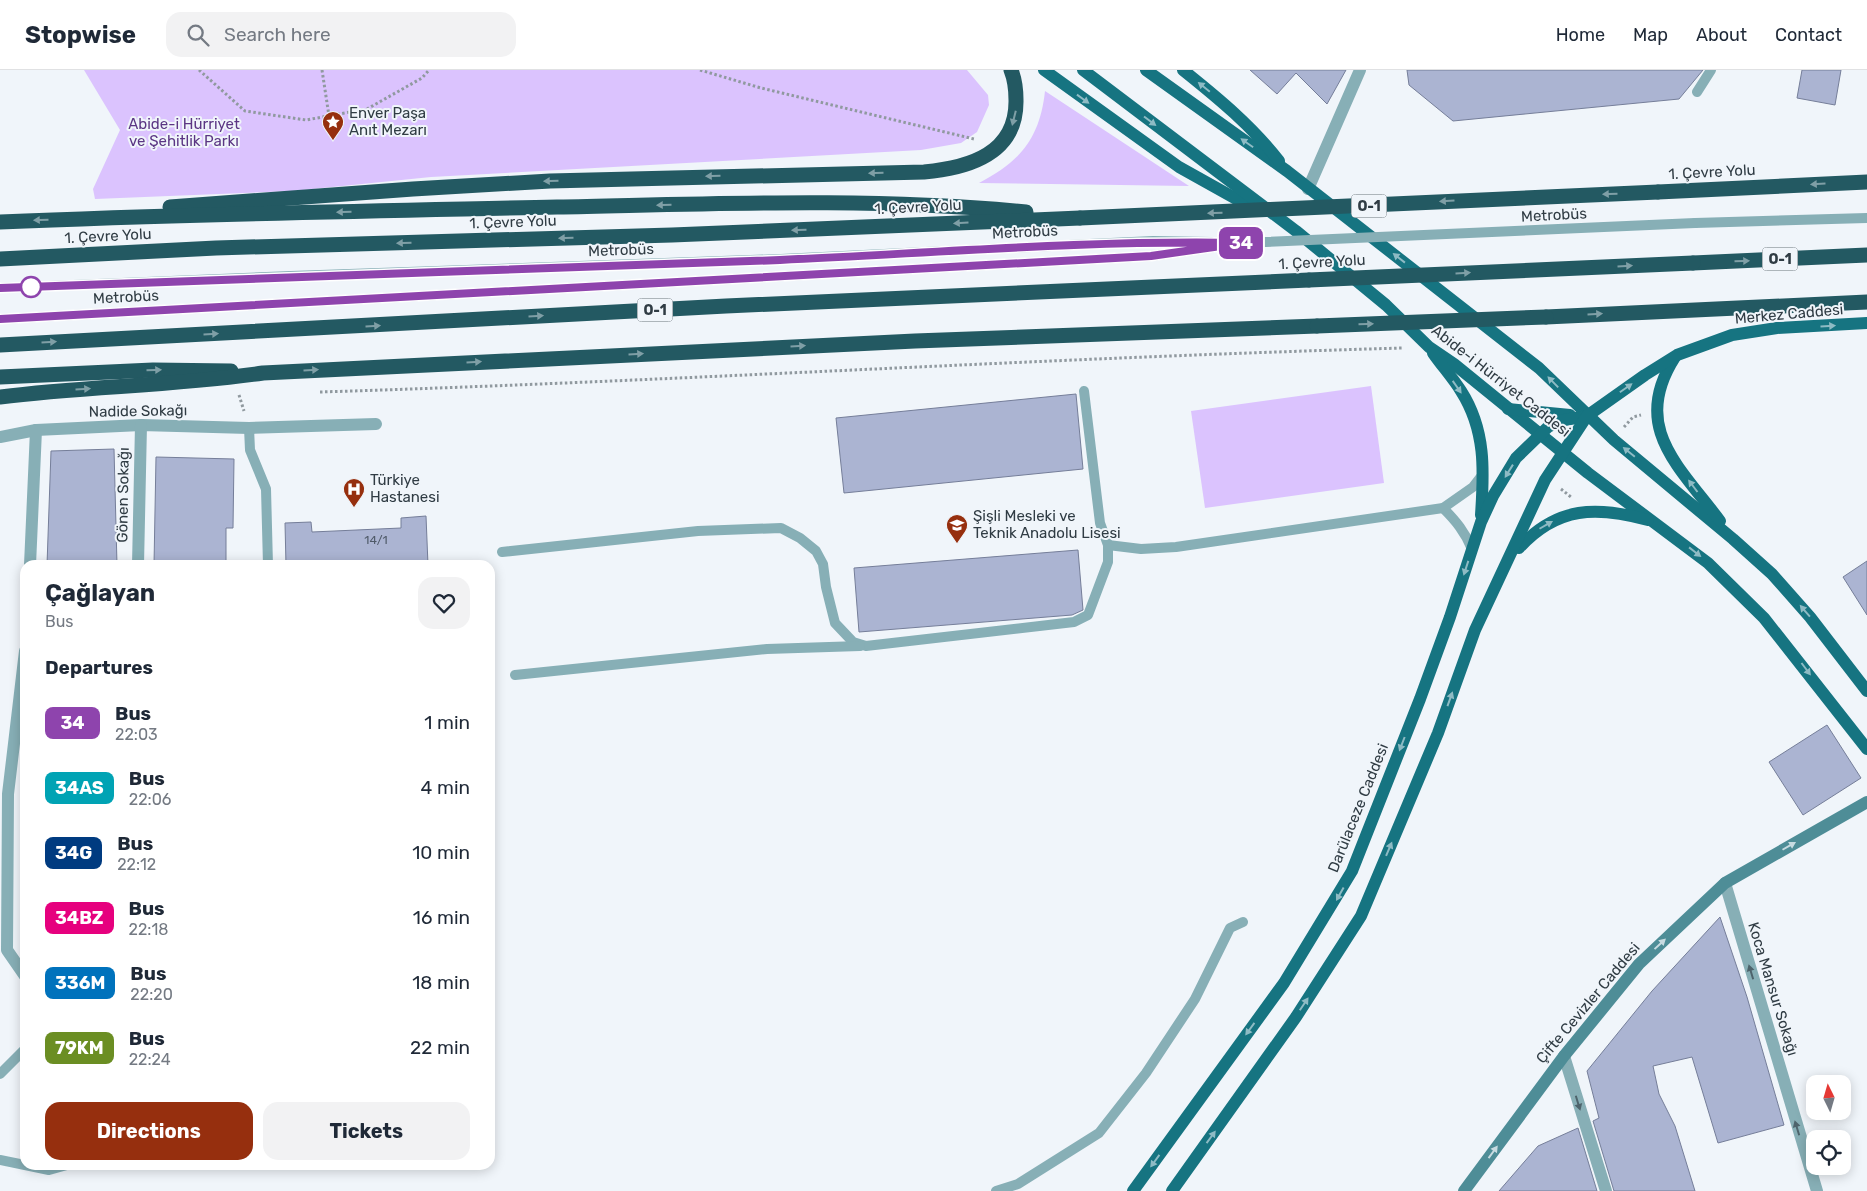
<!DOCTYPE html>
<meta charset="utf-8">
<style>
:root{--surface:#fff;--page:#f2f2f3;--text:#1f2937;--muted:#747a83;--line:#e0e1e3;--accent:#962f0e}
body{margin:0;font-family:Rubik,sans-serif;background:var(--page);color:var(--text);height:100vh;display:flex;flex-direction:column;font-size:19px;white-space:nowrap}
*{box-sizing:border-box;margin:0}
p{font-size:16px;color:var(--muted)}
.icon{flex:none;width:28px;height:28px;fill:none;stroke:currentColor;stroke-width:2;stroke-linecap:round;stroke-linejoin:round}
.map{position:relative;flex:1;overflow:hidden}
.sheet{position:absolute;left:20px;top:490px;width:475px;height:610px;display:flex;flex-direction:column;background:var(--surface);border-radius:15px;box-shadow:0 2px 12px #0003}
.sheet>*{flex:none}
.badge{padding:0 10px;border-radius:8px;font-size:18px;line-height:32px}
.needle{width:32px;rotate:355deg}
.controls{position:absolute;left:1806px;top:1005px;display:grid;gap:10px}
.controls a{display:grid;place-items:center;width:45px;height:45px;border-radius:10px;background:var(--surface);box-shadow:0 2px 12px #0003;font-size:25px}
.map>.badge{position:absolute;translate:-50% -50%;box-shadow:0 0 0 2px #fff}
h2{padding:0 25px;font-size:19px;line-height:45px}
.round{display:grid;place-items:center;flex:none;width:52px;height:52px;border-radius:15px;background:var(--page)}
.overview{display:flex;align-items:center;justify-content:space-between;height:85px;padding:0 25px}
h1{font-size:24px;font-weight:700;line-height:38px}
.button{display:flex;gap:10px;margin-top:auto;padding:10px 25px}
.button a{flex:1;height:58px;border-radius:15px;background:var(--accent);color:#fff;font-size:20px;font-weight:700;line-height:58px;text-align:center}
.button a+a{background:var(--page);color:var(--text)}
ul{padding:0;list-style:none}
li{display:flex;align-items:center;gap:15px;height:65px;padding:0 25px}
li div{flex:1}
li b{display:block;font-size:19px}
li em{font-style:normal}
li .badge{min-width:55px;font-weight:700;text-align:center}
header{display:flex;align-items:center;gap:30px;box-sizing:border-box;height:70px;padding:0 25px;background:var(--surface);border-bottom:1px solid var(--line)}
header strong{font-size:24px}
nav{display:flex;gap:28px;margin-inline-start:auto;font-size:18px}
.search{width:350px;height:45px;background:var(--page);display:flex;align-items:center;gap:12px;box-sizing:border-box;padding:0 18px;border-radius:15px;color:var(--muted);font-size:19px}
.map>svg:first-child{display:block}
.green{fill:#dbc3fe}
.building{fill:#abb4d2;stroke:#757e99}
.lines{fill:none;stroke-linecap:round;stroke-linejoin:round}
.path{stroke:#90999f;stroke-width:3;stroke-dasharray:2.5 2.5;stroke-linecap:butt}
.lane{stroke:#87afb6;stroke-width:10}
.street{stroke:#87afb6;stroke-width:12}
.secondary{stroke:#4e8d97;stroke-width:12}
.primary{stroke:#167481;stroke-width:12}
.highway{stroke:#235962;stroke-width:15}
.lane-bridge{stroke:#87afb6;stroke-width:10}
.highway-bridge{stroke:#235962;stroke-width:15}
.oneway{fill:#8ebbc4}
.oneway2{fill:#7f9fa6}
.oneway3{fill:#c8dbe1}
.oneway4{fill:#4e646c}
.line-casing{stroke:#fff;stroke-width:11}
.line{stroke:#8e44ad;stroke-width:8}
.stop-dot{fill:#fff;stroke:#8e44ad;stroke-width:2.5}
.labels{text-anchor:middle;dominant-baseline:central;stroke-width:4;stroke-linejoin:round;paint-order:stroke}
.number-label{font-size:12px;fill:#4f5a68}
.shield{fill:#f0f5fa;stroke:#6a747b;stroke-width:1}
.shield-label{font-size:14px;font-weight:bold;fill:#303c44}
.poi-label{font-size:15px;fill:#303c44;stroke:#f0f5fa;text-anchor:start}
.park-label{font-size:15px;fill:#5b3684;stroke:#f0f5fa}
.street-label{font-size:15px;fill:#303c44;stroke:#f0f5fa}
</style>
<header>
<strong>Stopwise</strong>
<div class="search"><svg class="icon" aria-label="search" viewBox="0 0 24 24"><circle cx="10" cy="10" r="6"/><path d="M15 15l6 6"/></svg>Search here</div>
<nav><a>Home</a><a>Map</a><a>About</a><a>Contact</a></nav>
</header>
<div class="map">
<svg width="1867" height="1121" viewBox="0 0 1867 1121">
<rect width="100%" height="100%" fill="#f0f5fa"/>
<g class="green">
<polygon points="84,0 967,0 988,25 989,35 977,62 961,73 921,80 431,107 293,121 95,129 93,119 120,60"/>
<path d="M1045,21l144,95 -210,-3c41,-21 61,-45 66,-92z"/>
<polygon points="1371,316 1384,413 1205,438 1191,341"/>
</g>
<g class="building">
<polygon points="1250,0 1346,0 1327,34 1296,3 1277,24"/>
<polygon points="1407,0 1703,0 1679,29 1453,51 1409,15"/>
<polygon points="1802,0 1841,0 1835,35 1797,28"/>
<polygon points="1076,324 1083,399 844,423 836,348"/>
<polygon points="114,379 117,495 47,495 51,381"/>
<polygon points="156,387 234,389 233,458 226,458 226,495 154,495"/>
<polygon points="426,446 428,495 286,495 285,453 311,452 312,462 401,458 401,448"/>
<polygon points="1078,480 1083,540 1072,545 859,562 854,498"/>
<polygon points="1867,491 1867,545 1843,507"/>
<polygon points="1827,655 1861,708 1803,745 1769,692"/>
<polygon points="1720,847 1747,927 1784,1055 1718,1073 1692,987 1653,996 1659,1024 1675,1056 1695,1121 1614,1121 1593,1051 1599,1048 1587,1001 1652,921"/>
<polygon points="1578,1058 1597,1121 1499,1121 1538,1076"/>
</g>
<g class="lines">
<g class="path">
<polyline points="199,0 245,41 306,50 367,39 422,8 429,0"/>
<polyline points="322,0 329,46"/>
<polyline points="700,0 761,18 974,69"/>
<path d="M320,322c361,-11 721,-34 1083,-44"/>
<polyline points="239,325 244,341"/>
<polyline points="1624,357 1633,347 1641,345"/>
<polyline points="1561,419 1571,427"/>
</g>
<g class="lane">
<polyline points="1697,22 1711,0"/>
<polyline points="1695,153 1867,148"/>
<polyline points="0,218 291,206 781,189 1153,171 1211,172"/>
<polyline points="0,249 1151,186 1242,173"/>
<polyline points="249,358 250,380 266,419 268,495"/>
<polyline points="1108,475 1141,479 1176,477 1443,438"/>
<path d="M1472,479c-7,-17 -16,-28 -29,-41l30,-21 10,-13"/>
<polyline points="502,482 698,461 781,458 800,468 816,481 823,494 826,517 835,553 853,572 866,576 1074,552 1088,545 1108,492 1108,475 1100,453 1084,321"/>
<polyline points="515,605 767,579 860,576"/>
<polyline points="0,1004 25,979"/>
<polyline points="0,1090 49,1100 67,1095"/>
<polyline points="996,1121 1018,1114 1099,1063 1146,1003 1195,929 1230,858 1243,852"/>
</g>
<g class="street">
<polyline points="1308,119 1360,0"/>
<polyline points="0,367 36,360"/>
<polyline points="30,495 36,360 141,355 249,358 376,354"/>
<polyline points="138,495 141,355"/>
<polyline points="25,581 8,724 7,880 25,906"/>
<polyline points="1725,813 1817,1121"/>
<polyline points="1564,986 1606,1121"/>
</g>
<polyline class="secondary" points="1464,1121 1564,986 1639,894 1725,813 1867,732"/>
<g class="primary">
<polyline points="1044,0 1179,97 1256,140"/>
<polyline points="1083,0 1296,161 1386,235 1429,277 1454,294 1588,403 1708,493 1764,548 1867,679"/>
<polyline points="1146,0 1287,101 1539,298 1614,370 1733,469 1772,504 1810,547 1867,621"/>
<path d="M1183,0c35,28 69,56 96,91"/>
<path d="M1433,283c9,13 20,25 28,38 25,39 23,80 20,124"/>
<path d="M1675,287c-45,70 4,109 45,164"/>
<polyline points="1508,339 1570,345"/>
<path d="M1519,478c38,-42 78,-42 129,-28"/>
<polyline points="1133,1121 1284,913 1352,801 1420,629 1450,547 1481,452 1493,426 1516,388 1548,357 1559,351 1587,346"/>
<polyline points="1172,1121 1296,947 1361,846 1438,663 1475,560 1545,410 1587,346 1645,305 1677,285 1732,265 1777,258 1867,253"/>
</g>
<g class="highway">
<polyline points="1658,122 1867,112"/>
<path d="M170,137l243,-18 137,-8 374,-9c45,-4 93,-18 92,-72 0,-10 -1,-20 -5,-30"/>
<path d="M0,152c185,-8 371,-11 557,-15 156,-3 313,-10 469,5"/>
<polyline points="0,189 216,178 672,165 1080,148"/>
<polyline points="1693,193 1867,185"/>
<polyline points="1546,247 1867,232"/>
<polyline points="0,275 726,236 1309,210"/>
<polyline points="0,307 153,300 231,301"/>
<path d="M0,327c87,-11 175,-11 263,-24l652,-32 402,-15"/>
</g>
<polyline class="lane-bridge" points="1242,173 1695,153"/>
<g class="highway-bridge">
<polyline points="1080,148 1658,122"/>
<polyline points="1309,210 1693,193"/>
<polyline points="1317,256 1546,247"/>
</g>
</g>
<defs><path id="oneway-solid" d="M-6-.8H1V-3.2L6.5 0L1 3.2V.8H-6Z" transform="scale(1.25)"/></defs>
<g class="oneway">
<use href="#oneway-solid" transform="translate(1204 17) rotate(-141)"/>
<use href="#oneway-solid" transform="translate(1083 29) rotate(36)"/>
<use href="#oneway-solid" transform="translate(1150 51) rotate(37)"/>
<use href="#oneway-solid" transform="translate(1247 73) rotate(-145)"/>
<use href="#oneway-solid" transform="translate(1399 188) rotate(-142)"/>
<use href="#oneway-solid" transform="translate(1828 256) rotate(-3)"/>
<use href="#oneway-solid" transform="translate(1553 312) rotate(-134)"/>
<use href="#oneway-solid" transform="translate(1457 317) rotate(55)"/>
<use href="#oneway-solid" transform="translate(1626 318) rotate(-35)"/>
<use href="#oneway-solid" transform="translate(1629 382) rotate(-141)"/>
<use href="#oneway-solid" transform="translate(1509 401) rotate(122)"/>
<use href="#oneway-solid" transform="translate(1693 416) rotate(-127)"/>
<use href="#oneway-solid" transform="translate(1546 455) rotate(-30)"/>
<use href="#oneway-solid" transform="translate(1695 482) rotate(38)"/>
<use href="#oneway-solid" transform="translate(1466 498) rotate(108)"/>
<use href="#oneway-solid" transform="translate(1805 541) rotate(-131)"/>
<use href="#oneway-solid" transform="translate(1806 599) rotate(53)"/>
<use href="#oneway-solid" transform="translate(1450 629) rotate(-70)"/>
<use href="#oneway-solid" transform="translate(1402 674) rotate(111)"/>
<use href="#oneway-solid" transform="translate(1389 779) rotate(-67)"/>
<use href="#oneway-solid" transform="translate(1340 824) rotate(119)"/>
<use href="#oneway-solid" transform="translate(1304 934) rotate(-56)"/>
<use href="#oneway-solid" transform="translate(1250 959) rotate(126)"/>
<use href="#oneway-solid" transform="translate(1211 1067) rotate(-54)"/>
<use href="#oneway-solid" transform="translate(1155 1091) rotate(126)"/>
</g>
<g class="oneway2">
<use href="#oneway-solid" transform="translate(1014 48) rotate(104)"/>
<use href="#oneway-solid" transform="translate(876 103) rotate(179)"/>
<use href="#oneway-solid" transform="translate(713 106) rotate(179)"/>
<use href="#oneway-solid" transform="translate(551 111) rotate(178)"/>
<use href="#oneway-solid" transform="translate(1818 114) rotate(177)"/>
<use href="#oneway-solid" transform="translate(1610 124) rotate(178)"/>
<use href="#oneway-solid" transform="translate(1447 131) rotate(177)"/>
<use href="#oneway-solid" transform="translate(664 135) rotate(179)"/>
<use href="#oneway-solid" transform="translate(344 142) rotate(179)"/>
<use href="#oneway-solid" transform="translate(1215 143) rotate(178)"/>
<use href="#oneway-solid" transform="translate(41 150) rotate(178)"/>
<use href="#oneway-solid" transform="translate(961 153) rotate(177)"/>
<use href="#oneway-solid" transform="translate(799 160) rotate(178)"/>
<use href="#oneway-solid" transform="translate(566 168) rotate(178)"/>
<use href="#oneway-solid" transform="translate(404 173) rotate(178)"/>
<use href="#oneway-solid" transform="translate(1742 191) rotate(-2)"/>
<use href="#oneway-solid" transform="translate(1625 196) rotate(-3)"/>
<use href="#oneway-solid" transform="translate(1463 203) rotate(-3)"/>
<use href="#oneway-solid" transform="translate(1595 244) rotate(-3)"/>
<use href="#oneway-solid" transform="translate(536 246) rotate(-3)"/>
<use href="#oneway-solid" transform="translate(1366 254) rotate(-2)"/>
<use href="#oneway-solid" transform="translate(373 256) rotate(-3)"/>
<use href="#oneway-solid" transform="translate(211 264) rotate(-3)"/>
<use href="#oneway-solid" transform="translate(49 272) rotate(-3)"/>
<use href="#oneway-solid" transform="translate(798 276) rotate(-3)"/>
<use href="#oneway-solid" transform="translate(636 284) rotate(-3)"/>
<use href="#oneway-solid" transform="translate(474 292) rotate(-3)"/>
<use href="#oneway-solid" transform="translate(154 300) rotate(-2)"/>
<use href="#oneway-solid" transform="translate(311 300) rotate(-3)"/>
<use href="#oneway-solid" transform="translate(83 319) rotate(-3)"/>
</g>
<g class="oneway3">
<use href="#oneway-solid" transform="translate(1789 776) rotate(-30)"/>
<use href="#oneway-solid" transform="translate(1660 874) rotate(-43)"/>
<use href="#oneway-solid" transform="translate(1493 1082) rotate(-54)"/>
</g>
<g class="oneway4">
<use href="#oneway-solid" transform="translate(1751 902) rotate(-107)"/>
<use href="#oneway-solid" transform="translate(1578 1033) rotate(73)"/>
<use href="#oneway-solid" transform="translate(1797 1058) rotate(-107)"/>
</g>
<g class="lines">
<g class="line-casing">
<path id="line" d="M0,218c260,-11 520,-18 780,-28 154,-7 308,-20 462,-17l-91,13 -1151,63"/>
</g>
<use href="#line" class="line"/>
</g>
<defs>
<g id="sight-pin" transform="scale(1.125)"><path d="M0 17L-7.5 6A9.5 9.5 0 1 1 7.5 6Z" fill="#962f0e" stroke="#f0f5fa"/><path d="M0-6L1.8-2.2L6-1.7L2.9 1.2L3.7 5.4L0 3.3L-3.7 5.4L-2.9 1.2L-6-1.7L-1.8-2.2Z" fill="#fff"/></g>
<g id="hospital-pin" transform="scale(1.125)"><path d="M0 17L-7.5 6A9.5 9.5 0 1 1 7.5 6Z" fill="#962f0e" stroke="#f0f5fa"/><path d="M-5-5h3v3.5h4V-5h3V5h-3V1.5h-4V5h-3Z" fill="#fff"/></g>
<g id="school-pin" transform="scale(1.125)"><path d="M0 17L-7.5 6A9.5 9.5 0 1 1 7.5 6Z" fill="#962f0e" stroke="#f0f5fa"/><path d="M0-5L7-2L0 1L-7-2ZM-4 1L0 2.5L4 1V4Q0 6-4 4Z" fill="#fff"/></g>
</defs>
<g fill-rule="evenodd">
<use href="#sight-pin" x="333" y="52"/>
<use href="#hospital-pin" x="354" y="419"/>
<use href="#school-pin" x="957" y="455"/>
</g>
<circle class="stop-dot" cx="31" cy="217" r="10"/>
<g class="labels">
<g class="number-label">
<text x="376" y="470">14/1</text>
</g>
<g class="shield">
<rect x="1351.5" y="124.5" width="35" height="23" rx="4"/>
<rect x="1762.5" y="177.5" width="35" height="23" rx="4"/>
<rect x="637.5" y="228.5" width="35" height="23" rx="4"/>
</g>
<g class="shield-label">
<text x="1369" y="136">O-1</text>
<text x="1780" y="189">O-1</text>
<text x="655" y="240">O-1</text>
</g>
<g class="poi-label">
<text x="349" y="43">Enver Paşa<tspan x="349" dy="17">Anıt Mezarı</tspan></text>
<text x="370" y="410">Türkiye<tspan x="370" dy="17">Hastanesi</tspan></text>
<text x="973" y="446">Şişli Mesleki ve<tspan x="973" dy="17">Teknik Anadolu Lisesi</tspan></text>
</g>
<g class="park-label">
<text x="184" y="54">Abide-i Hürriyet<tspan x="184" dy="17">ve Şehitlik Parkı</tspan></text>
</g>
<g class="street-label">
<text transform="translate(1712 102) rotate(-3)">1. Çevre Yolu</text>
<text transform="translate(918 137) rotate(-3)">1. Çevre Yolu</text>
<text transform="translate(1554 145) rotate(-3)">Metrobüs</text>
<text transform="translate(513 152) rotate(-2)">1. Çevre Yolu</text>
<text transform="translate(1025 162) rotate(-3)">Metrobüs</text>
<text transform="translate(108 166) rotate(-3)">1. Çevre Yolu</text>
<text transform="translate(621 180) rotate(-2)">Metrobüs</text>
<text transform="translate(1322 192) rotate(-3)">1. Çevre Yolu</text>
<text transform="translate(126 227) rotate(-3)">Metrobüs</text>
<text transform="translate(1789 244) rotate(-5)">Merkez Caddesi</text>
<text transform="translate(1501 311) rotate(38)">Abide-i Hürriyet Caddesi</text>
<text transform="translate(138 341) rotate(-1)">Nadide Sokağı</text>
<text transform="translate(123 425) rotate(-89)">Gönen Sokağı</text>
<text transform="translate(1358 738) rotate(-68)">Darülaceze Caddesi</text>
<text transform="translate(1773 919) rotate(73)">Koca Mansur Sokağı</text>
<text transform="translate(1588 933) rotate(-50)">Çifte Cevizler Caddesi</text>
</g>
</g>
</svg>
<div class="controls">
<a><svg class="needle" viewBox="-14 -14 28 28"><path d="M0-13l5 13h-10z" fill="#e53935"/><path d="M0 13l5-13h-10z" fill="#747a83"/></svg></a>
<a><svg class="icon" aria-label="locate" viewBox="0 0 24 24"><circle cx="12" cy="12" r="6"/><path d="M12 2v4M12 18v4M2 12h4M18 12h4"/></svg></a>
</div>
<b class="badge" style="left:1241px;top:173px;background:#8e44ad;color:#fff">34</b>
<section class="sheet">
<div class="overview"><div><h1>Çağlayan</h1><p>Bus</p></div><a class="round"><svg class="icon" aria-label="heart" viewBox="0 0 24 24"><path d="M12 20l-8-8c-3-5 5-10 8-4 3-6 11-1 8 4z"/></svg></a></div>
<h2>Departures</h2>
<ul>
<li><span class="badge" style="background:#8e44ad;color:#fff">34</span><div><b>Bus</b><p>22:03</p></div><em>1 min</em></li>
<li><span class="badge" style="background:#00a3b4;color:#fff">34AS</span><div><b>Bus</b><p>22:06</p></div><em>4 min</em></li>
<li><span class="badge" style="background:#003b80;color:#fff">34G</span><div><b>Bus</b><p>22:12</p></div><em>10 min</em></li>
<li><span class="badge" style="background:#e6007e;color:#fff">34BZ</span><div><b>Bus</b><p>22:18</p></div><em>16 min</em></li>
<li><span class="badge" style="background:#0072bc;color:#fff">336M</span><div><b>Bus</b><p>22:20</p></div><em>18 min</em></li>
<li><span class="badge" style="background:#6b8e23;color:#fff">79KM</span><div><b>Bus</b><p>22:24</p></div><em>22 min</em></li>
</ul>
<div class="button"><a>Directions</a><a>Tickets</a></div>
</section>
</div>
